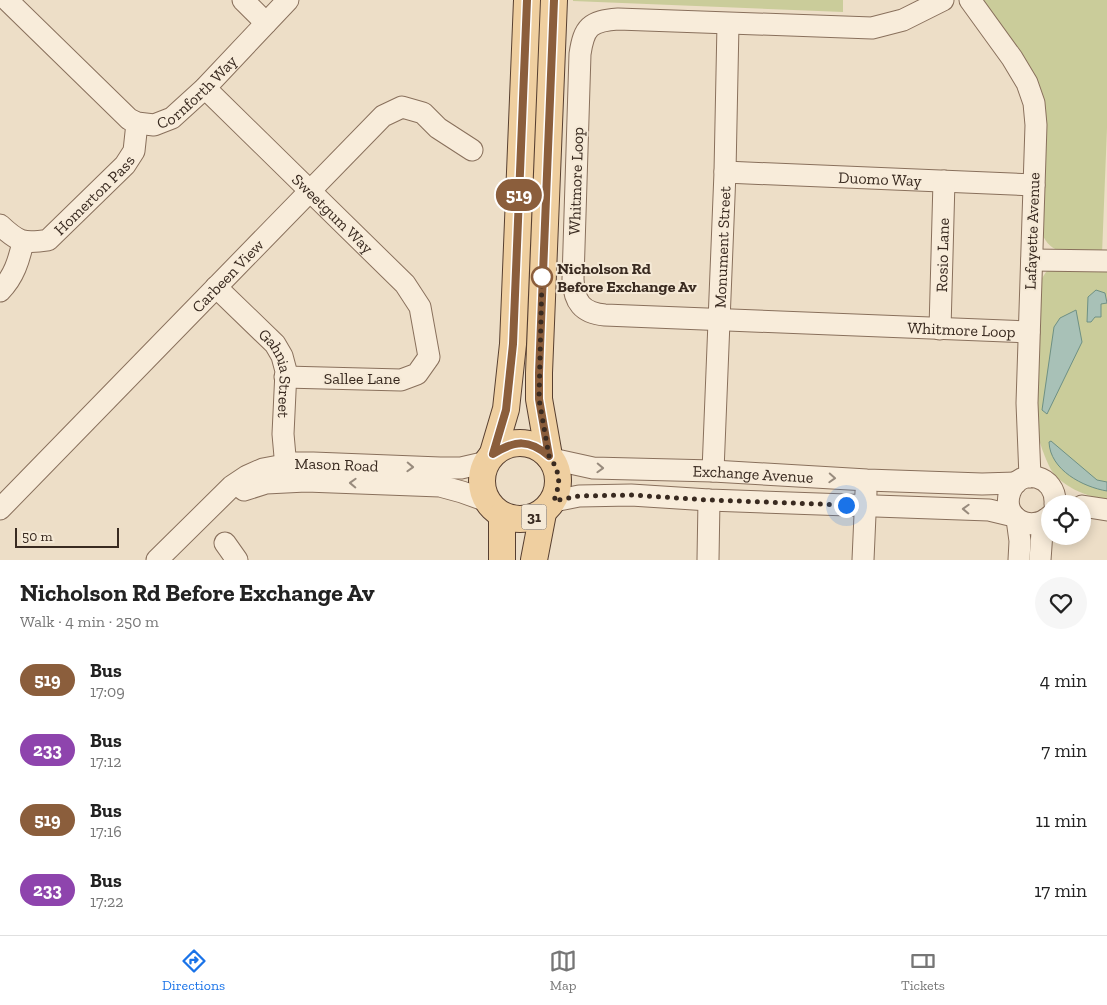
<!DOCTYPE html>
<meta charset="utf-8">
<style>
:root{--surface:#fff;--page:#f6f6f6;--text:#222;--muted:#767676;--line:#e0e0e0;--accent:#1a73e8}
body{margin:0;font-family:"Zilla Slab",serif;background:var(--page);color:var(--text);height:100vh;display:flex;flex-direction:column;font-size:19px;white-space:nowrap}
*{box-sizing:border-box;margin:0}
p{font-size:16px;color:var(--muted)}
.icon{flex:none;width:28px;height:28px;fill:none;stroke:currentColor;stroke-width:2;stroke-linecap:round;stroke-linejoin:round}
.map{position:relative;height:560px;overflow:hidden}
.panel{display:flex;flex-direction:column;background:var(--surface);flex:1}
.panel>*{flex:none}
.badge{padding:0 10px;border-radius:16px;font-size:18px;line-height:32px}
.controls{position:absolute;left:1041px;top:495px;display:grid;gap:10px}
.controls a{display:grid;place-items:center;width:50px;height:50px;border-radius:50%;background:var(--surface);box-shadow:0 2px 12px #0003;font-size:25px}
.scale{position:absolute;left:15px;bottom:12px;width:104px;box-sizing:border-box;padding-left:5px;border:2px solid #392a20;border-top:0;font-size:14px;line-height:18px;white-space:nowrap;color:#392a20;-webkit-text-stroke:4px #f5e9d6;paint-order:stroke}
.you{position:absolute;width:25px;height:25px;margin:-12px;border:4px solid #fff;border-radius:50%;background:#1a73e8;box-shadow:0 0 0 8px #1a73e833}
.map>.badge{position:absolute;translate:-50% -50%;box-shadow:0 0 0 2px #fff}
.round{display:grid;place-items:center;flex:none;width:52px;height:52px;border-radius:26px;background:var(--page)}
.summary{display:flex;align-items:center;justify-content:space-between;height:85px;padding:0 20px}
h1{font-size:24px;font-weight:700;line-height:38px}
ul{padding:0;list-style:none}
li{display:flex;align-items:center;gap:15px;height:70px;padding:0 20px}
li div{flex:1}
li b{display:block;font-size:19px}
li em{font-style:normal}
li .badge{min-width:55px;font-weight:700;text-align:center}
.dock{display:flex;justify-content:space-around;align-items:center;height:70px;border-top:1px solid var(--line);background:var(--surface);font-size:14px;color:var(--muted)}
.dock a{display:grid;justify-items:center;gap:2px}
.dock .on{color:var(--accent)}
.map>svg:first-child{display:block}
.green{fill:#cacc9a}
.water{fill:#a8c1b7;stroke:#6e9084}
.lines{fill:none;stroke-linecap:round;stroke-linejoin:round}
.minor-casing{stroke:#89705c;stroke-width:23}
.major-casing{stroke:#573f30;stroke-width:28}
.minor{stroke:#f8ecda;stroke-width:21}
.major{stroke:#efcfa0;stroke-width:26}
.oneway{stroke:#988b7d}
.line-casing{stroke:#fff;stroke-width:11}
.line{stroke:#8b5e3c;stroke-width:8}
.walk{stroke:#392a20;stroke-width:5;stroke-dasharray:0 9}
.stop-dot{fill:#fff;stroke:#8b5e3c;stroke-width:2.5}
.labels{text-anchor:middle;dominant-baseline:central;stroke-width:4;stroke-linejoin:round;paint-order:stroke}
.shield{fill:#f5e9d6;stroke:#716357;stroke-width:1}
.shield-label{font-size:15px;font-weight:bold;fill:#392a20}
.street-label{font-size:16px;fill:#392a20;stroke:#f5e9d6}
.stop-label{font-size:16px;font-weight:bold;fill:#392a20;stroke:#f5e9d6;text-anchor:start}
</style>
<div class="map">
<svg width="1107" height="560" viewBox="0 0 1107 560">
<rect width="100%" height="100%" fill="#eddec7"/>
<g class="green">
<polygon points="573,0 843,0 843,12 573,1"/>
<path d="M983,0h124v128l-5,126c-24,-1 -53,5 -61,-24l4,-109z"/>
<path d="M1107,267v233c-20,-3 -47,-14 -57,-32 -6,-12 -10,-25 -14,-38l3,-147 7,-11 5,-3z"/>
</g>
<g class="water">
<polygon points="1096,290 1105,293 1107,303 1101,304 1101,317 1095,317 1091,322 1087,322 1088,297"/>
<polygon points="1076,310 1082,342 1047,414 1042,410 1054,327 1060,318"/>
<path d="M1051,441l46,39 10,2v9c-24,-4 -57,-21 -58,-49z"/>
</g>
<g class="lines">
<g class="minor-casing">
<g id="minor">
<path id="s1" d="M7,0l122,119 8,4 17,2 18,-7 33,-30 83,-88"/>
<polyline points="243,0 266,23"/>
<path id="s2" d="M943,0l-40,20 -31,8 -254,-9c-28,2 -34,8 -38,35l-7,225c1,23 9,34 32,36l424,17"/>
<polyline points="970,0 1012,58 1027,83 1034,103 1036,125 1027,403 1030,477"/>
<path id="s3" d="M205,88l200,196 15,23 9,50 -12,17 -16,6 -116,-3"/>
<path id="s4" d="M725,172l309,13"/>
<path id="s5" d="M0,225c18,17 23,19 48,15l77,-75 9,-14 3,-28"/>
<polyline points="1032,260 1107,261"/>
<path id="s6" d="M216,287l59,57 7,12 4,15 -3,63 4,45"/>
<path d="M0,291c14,-14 19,-31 23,-49"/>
<path id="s7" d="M940,329l4,-148"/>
<path id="s8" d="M552,459l41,9 120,3 154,9 115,4 34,-1"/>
<path id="s9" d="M713,471l12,-299 3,-148"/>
<polyline points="244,490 266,483 306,481 440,486 462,492 487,501"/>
<polyline points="554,501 579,496 631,495 709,500 989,510 1014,516"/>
<polyline points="1082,506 1107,510"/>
<path id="s10" d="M0,509l383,-393 19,-9 21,6 15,15 34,22"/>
<path d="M1050,516c-19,18 -49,2 -40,-24 10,-26 47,-17 45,12"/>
<polyline points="1017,519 1020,541 1019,560"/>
<polyline points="225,543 237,560"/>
<path id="s11" d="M157,560l75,-74 15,-10 16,-7 32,-6h18l127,5h21l26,-6"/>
<polyline points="708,560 709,500"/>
<polyline points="863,560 866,492"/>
<polyline points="1040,560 1042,532 1046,520"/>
</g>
</g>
<g class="major-casing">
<g id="major">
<circle cx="520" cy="481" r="38"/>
<polyline points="493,453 506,409 513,344 527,0"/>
<polyline points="549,456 539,399 539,373 554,0"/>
<polyline points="502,515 502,560"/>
<polyline points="534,560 543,513"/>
</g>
</g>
<use href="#minor" class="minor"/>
<use href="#major" class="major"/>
</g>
<defs><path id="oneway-chevron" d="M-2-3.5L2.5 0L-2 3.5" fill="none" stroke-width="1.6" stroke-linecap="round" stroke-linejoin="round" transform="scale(1.25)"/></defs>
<g class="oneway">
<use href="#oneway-chevron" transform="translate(410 467) rotate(2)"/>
<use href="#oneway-chevron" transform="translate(600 468) rotate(2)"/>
<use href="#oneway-chevron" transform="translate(832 478) rotate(3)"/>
<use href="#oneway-chevron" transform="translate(353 483) rotate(-178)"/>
<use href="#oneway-chevron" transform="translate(966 509) rotate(-178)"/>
</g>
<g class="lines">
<g class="line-casing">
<path id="line" d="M527,0l-14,344 -7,66 -13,44c22,-14 36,-15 56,2l-10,-57v-26l15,-373"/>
</g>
<use href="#line" class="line"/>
<polyline class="walk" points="542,277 539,399 549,456 556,467 558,475 559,484 554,501 579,496 631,495 709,500 846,505"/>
</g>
<circle class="stop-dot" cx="542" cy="277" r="10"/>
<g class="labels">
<rect class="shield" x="521.5" y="504.5" width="25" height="25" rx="4"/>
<g class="shield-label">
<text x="534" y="517">31</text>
</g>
<g class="street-label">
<text stroke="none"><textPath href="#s1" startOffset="251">Cornforth Way</textPath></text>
<text stroke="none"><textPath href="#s4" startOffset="155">Duomo Way</textPath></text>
<text transform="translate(576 181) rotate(-88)">Whitmore Loop</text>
<text stroke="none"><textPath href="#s5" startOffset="118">Homerton Pass</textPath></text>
<text stroke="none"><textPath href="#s3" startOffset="179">Sweetgum Way</textPath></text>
<text transform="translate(1032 231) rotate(-88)">Lafayette Avenue</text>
<text stroke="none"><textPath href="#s9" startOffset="224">Monument Street</textPath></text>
<text stroke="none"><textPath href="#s7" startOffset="74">Rosio Lane</textPath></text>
<text stroke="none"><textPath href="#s10" startOffset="326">Carbeen View</textPath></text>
<text stroke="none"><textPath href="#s2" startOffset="1026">Whitmore Loop</textPath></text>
<text stroke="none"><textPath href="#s6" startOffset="111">Gahnia Street</textPath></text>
<text x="362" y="378">Sallee Lane</text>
<text stroke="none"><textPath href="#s11" startOffset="215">Mason Road</textPath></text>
<text stroke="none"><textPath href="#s8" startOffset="202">Exchange Avenue</textPath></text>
</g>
<g class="stop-label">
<text x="557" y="268">Nicholson Rd<tspan x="557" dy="18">Before Exchange Av</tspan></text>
</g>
</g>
</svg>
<div class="controls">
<a><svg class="icon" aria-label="locate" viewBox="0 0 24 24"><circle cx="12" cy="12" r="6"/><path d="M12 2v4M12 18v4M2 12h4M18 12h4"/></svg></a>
</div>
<div class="scale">50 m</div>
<div class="you" style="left:846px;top:505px"></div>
<b class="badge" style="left:519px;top:195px;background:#8b5e3c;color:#fff">519</b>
</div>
<section class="panel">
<div class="summary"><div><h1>Nicholson Rd Before Exchange Av</h1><p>Walk · 4 min · 250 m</p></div><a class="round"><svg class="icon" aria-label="heart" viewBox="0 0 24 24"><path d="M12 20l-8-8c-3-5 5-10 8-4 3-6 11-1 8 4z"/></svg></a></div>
<ul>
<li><span class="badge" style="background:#8b5e3c;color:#fff">519</span><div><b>Bus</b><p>17:09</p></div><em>4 min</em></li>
<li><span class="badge" style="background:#8e44ad;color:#fff">233</span><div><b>Bus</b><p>17:12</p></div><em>7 min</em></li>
<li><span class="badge" style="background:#8b5e3c;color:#fff">519</span><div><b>Bus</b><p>17:16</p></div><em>11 min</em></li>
<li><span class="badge" style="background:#8e44ad;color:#fff">233</span><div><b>Bus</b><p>17:22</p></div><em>17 min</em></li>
</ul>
</section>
<nav class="dock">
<a class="on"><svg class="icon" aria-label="directions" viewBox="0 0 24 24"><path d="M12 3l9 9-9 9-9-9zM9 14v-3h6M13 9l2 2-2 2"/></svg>Directions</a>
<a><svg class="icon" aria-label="map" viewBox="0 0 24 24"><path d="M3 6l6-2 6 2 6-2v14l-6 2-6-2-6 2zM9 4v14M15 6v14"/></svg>Map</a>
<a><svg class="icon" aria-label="tickets" viewBox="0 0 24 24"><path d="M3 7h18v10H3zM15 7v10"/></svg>Tickets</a>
</nav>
